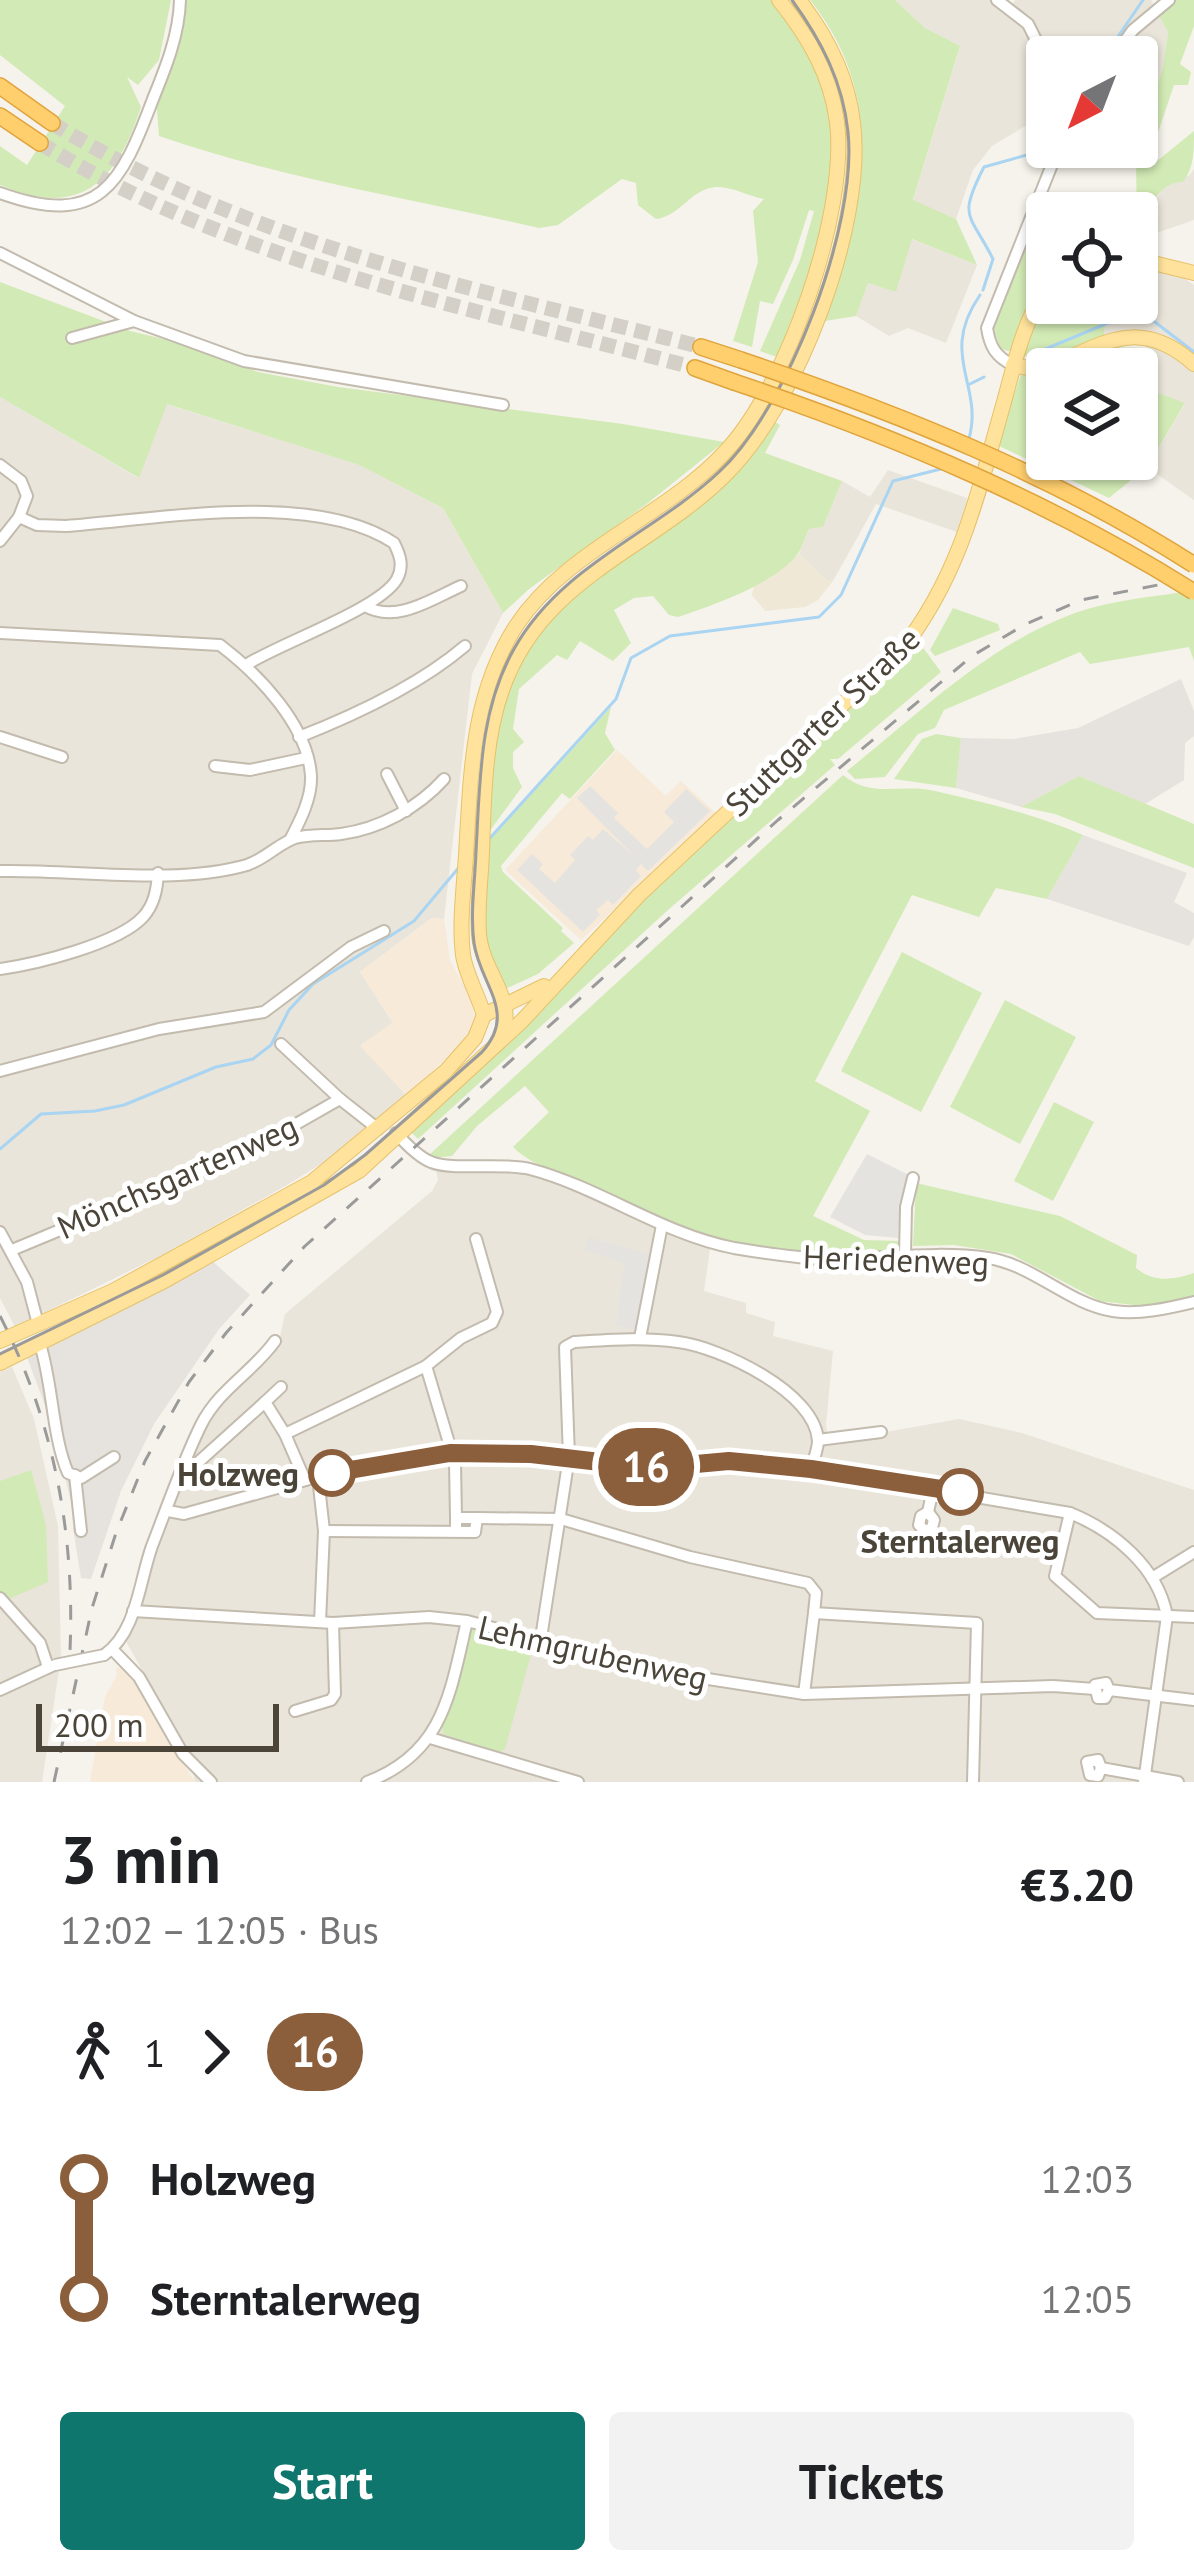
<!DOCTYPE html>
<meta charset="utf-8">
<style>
:root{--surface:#fff;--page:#f2f2f2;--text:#202124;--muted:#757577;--accent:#0f766e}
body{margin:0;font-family:"PT Sans",sans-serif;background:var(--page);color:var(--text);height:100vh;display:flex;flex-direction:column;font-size:45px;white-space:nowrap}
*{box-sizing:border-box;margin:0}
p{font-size:39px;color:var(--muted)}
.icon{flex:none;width:66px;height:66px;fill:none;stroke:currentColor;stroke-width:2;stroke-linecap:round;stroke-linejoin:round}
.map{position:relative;height:1782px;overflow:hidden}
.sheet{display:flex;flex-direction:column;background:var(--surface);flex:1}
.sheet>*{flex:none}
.badge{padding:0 24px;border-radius:39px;font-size:42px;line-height:78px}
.needle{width:78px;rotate:222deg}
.buttons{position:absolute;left:1026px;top:36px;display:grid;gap:24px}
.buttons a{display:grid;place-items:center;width:132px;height:132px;border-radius:12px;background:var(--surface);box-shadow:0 3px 9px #0004;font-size:60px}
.scale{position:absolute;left:36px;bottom:30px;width:243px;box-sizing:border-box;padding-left:12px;border:6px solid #4b4439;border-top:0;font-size:33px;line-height:42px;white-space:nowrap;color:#4b4439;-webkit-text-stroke:9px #fff;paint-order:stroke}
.map>.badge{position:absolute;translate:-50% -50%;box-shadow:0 0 0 6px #fff}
.legs{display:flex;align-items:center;gap:18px;height:132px;padding:0 60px;font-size:39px}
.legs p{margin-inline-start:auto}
.headline{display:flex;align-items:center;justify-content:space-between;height:204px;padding:0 60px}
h1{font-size:66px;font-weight:800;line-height:90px}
.cta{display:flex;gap:24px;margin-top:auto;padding:24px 60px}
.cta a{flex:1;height:138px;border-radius:12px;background:var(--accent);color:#fff;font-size:48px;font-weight:800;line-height:138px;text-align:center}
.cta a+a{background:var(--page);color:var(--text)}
ul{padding:0 60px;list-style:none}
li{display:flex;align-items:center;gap:42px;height:120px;font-size:45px}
li i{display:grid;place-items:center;width:18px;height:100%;margin:0 15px;background:currentColor}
li i::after{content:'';width:30px;height:30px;margin:-15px;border:9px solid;border-radius:50%;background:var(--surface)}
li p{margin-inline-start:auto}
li:first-child i{background:linear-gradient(#0000 50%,currentColor 0)}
li:last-child i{background:linear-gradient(currentColor 50%,#0000 0)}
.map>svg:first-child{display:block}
.residential{fill:#eae5da}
.commercial{fill:#f7ead8}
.industrial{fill:#e6e2dd}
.education{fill:#efe8d6}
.green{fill:#d2eab5}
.parking{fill:#e5e3e0}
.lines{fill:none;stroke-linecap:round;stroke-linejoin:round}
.stream{stroke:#a9d4f2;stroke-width:3}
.highway-tunnel{stroke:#d4d0c8;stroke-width:15;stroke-dasharray:15 8;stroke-linecap:butt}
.minor-casing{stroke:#c2bbae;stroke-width:14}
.major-casing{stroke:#e6c16a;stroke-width:16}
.highway-casing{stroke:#e0a43c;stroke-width:18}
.minor{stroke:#fff;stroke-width:10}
.major{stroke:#ffe39c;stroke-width:14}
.highway{stroke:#ffcf6e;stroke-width:15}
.tram{stroke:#9a9a9a;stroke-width:3}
.rail{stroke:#9a9a9a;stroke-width:3;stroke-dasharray:15 15;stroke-linecap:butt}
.minor-bridge-casing{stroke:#c2bbae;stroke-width:14;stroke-linecap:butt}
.highway-bridge-casing{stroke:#e0a43c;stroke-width:18;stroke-linecap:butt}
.minor-bridge{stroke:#fff;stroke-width:10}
.highway-bridge{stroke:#ffcf6e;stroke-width:15}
.line-1-casing{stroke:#fff;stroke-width:27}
.line-1{stroke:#8b5e3c;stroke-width:18}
.stop-1-dot{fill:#fff;stroke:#8b5e3c;stroke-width:6}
.labels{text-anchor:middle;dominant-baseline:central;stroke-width:10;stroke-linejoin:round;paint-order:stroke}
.street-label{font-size:33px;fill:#4b4439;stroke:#fff}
.stop-label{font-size:33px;font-weight:bold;fill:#4b4439;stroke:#fff;text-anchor:end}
</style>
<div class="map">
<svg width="1194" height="1782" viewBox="0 0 1194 1782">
<rect width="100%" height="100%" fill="#f6f3ec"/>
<g class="residential">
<polygon points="895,0 1005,0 1013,4 1015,0 1151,0 1168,32 1163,67 1144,128 1137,123 1137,57 1047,57 1047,113 992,146 973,170 956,219 913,201 960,47 925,28"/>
<polygon points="1194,169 1194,220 1156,233 1153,206 1162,188 1190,175"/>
<polygon points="911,239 977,265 946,343 908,328 889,336 856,316 868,283 896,292"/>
<polygon points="1137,265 1175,272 1194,285 1194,500 1147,467 1185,404 1137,385 1136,369 1152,335 1133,331 1104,335 1108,303 1137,303"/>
<polygon points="0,397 138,478 166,404 359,465 443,508 503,613 472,674 444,919 432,918 360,972 393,1023 361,1045 407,1096 337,1154 287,1185 162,1255 15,1327 0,1298"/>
<polygon points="888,470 967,498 960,533 876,504 833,581 826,580 799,554 809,529 823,527 842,481 870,497"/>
<polygon points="458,1166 531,1174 710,1249 704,1291 746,1303 746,1313 775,1322 773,1336 833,1351 826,1425 829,1442 959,1419 1022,1433 1194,1490 1194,1782 195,1782 188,1752 124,1638 202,1425 279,1341 285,1314 432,1191 438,1180 436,1169"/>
<polygon points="12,1367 34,1419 58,1526 61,1657 42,1782 0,1782 0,1372"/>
</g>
<g class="commercial">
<polygon points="617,750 666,796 681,781 718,815 581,940 505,870"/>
<polygon points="433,918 444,919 450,960 469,996 476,1018 471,1034 407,1096 360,1046 393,1022 360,972"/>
<polygon points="121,1667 133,1679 195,1782 90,1782 105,1697 117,1675 116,1669"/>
</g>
<g class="industrial">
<polygon points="1181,679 1194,711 1194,736 1185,743 1184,780 1145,804 1079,776 1021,807 956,788 961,738 1013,739 1078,728"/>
<polygon points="1083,835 1187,873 1174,902 1194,913 1194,937 1189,946 1047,899"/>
<polygon points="210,1259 250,1295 219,1329 154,1424 121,1491 91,1579 81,1578 73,1528 76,1522 52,1424 25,1352"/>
</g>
<polygon class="education" points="799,554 826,580 833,581 818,600 805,607 765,611 752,595 754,584 770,578"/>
<g class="green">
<path d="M0,0h171l-12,60 -21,25 -11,-8 14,30c-24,74 -60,113 -141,78v-39l27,19 38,-59 -65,-51z"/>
<path d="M187,0h588c13,21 30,41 41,64 40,81 4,178 -21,257h-4l-14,36 -17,-6 40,-91 14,-49 -5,-1 -16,50 -20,44 -13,-3 -8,46 -19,-6 25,-79 -5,-51 11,-12c-16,-3 -33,-13 -48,-12 -26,2 -35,29 -60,32l-18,-14 -2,-22 -14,-4 -64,46 -19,3c-128,-30 -256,-49 -380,-92l-3,-39 16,-31z"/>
<path d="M810,0h85l30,28 35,18 -47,154 43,19 21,46 -65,-26 -16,53 -28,-9 -12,33 -31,5c35,-113 67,-218 -15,-321z"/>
<polygon points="1158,0 1194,0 1194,26 1180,64 1191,72 1188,85 1174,85 1152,150 1137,146 1137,123 1144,127 1163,67 1168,32 1154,7"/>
<path d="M1194,131c0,20 0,37 -11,51 -24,-1 -33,27 -46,44l-1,-63 15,3z"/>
<polygon points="1034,227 1047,229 1047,303 1108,303 1104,335 1108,347 1146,348 1136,369 1047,369 1047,459 1137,459 1137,385 1185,403 1147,467 1109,498 997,445 1027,356 1001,349 993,328"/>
<polygon points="0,282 130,331 176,342 258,372 338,387 623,424 724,442 648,503 529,589 503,613 443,508 359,465 167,404 139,478 0,397"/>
<path d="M775,422l5,3 -15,28 77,28 -19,46 -14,2c-4,8 -7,20 -12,26 -23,29 -84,50 -119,62l-9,-2 -16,-19 -19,2 -20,12 17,33 -18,18 -33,-20 -13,19 -10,-5 -38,34 -6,40 11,13 -11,10v16l9,19 -33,45c2,-43 1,-87 13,-129 29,-101 130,-145 206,-205 27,-21 46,-49 67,-76z"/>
<path d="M1194,591v70l-5,-14 -99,17 -10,-12 -136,58 -9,18 -17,6 -33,43 -30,2 -8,-8c72,-57 140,-126 228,-158 37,-13 81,-17 119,-22z"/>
<polygon points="953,608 998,624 1000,630 935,656 930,650"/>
<polygon points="911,645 924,649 941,672 838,759 830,759 835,765 668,910 418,1139 410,1131 619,923"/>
<polygon points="611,707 605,733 615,750 570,799 562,793 501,866 503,872 563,928 561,931 574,943 538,974 503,990 483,934 488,842"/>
<polygon points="936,734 961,738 956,788 894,779 922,739"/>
<path d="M843,775c29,24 57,8 92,16 49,11 102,24 148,44l-36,64 -51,-11 -17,29 -67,-22 -97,186 55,30 -57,105 51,24 36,1 1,11c-58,2 -120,6 -177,-10 -47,-14 -92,-38 -137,-59 -27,-12 -53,-15 -74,-36l36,-35 -24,-26 -48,40 -25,30 -20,2 -3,-3z"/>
<polygon points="1079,776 1194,824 1194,868 1055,814 1021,807"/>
<polygon points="902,952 982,993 921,1112 841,1071"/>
<polygon points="1005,1000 1076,1037 1020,1144 950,1107"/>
<polygon points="1054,1102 1094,1122 1053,1201 1014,1181"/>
<path d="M916,1183l144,33 77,39 -1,13c18,15 37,12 58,5v24l-52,9 -42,-5 -89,-47 -57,-9 -41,1z"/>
<polygon points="31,1470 46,1525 48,1582 4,1601 0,1596 0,1481"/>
<polygon points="473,1629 529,1641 533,1647 505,1749 499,1753 443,1734 442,1725 451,1709 468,1630"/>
</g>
<g class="parking">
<polygon points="590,786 618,813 614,818 647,849 674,822 664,812 686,789 710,811 648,871 641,864 636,870 641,876 613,905 608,900 596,910 600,915 583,932 517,870 532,854 543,864 539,869 555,883 575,860 570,855 588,836 593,840 603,829 633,855 577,798"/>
<polygon points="867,1154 909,1175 900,1206 898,1238 865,1235 830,1217"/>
<polygon points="589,1237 652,1255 639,1330 616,1326 624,1264 584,1250"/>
</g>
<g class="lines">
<g class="stream">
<polyline points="1104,57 1143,0"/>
<path d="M983,290l10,-31c-23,-46 -36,-40 -9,-92l50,-14 13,-10"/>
<polyline points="1043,350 1108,323 1151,319 1194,352"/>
<polyline points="970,384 984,377"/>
<path d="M968,442c18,-56 -31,-85 12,-147"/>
<polyline points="490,838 616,699 631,658 670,636 819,617 841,595 893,481 941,469"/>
<polyline points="0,1149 41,1114 95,1111 124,1105 216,1067 253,1059 271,1045 289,1010 313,984 414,921 461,865"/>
</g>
<g class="highway-tunnel">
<path d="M52,123c201,124 424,165 649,224"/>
<path d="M40,143c200,123 431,164 655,225"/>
</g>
<g class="minor-casing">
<g id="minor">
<polyline points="997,0 1028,24 1047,62"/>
<polyline points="1113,57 1133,30 1169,0"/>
<path d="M0,193c100,36 121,-9 153,-94 13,-32 26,-64 27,-99"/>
<polyline points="0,253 134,321 244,361 503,405"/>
<polyline points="72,338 134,321"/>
<path d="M1013,365c-17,-8 -23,-18 -26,-37l72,-181"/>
<polyline points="0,465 21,481 27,496 19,517 0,541"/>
<path d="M19,517l18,8 29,1c95,-7 247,-36 328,17 6,12 10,23 3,36 -17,30 -117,64 -151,86"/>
<path d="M365,606c31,18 67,-7 96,-20"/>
<path d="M0,633l220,12c38,29 88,80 91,131 1,22 -11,45 -21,64"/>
<polyline points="0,737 62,757"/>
<path d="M299,737c56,-22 119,-51 166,-91"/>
<polyline points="215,766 250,770 306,758"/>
<polyline points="387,774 406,811"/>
<path d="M0,871c76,-2 174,15 247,-6 18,-6 31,-21 48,-27 15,-4 31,-2 46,-4 38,-5 77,-26 103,-55"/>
<path d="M0,969c36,-5 118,-25 143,-52 11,-12 14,-27 15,-44"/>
<polyline points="281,1044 340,1099 378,1129"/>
<polyline points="0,1071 159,1029 264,1012 351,947 384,931"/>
<path d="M396,1133c9,10 22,24 35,29 21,9 71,0 99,7 71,19 132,65 204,79 30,5 60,10 90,11 55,1 109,-9 164,-1 46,7 80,46 125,53 26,4 56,-3 81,-9"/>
<polyline points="0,1232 27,1282 38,1324"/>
<polyline points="12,1250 245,1153 340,1099"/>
<polyline points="905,1255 906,1207 913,1178"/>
<polyline points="640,1338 662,1225"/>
<path d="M40,1344c13,41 12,92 28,129l13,5 33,-21"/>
<polyline points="426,1366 455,1463 456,1518"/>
<polyline points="281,1387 265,1402 285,1434 305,1480"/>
<polyline points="285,1434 426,1366 461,1338 492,1323 497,1312 476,1239"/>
<polyline points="818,1440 881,1432"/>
<polyline points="75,1475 81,1531"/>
<polyline points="183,1476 265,1402"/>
<polyline points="318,1477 324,1531 320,1622"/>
<path d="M168,1511l16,3 147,-41 119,-20 119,4 83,11 77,-7 82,8 259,44c44,18 88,54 97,103l-23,166"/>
<polyline points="928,1512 934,1520 932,1528 925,1531 919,1525 921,1516 928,1512 933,1489"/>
<polyline points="1070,1513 1055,1576 1097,1613 1194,1617"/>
<polyline points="477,1518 561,1519 690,1557 808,1583 816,1593 814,1613 977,1623 973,1782"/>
<polyline points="324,1531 475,1532 477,1518 456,1518 456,1532"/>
<polyline points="1152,1578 1194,1552"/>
<polyline points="0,1598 40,1643 48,1667"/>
<polyline points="133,1611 333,1623 429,1617 467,1621 663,1672 804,1694 1053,1686 1095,1689"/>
<path d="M541,1638l28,-181 -4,-110 9,-5c35,-2 69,-5 104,0 41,5 138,50 140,99 0,8 -5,20 -7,28"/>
<polyline points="112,1649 139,1677 183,1754 211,1782"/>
<path d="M104,1655c33,-23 35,-73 48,-109 14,-36 32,-87 49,-121 18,-36 52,-53 74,-84"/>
<polyline points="0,1690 52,1666"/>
<polyline points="1109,1690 1106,1683 1095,1685 1098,1698 1105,1698 1109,1690 1194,1700"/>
<polyline points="804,1694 814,1613"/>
<polyline points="295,1711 331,1700 335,1694 333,1623"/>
<polyline points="430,1738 578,1782"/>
<polyline points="1101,1768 1098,1760 1087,1762 1090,1775 1098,1776 1101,1768 1178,1782"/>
<path d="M367,1782c77,-29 83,-89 100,-161"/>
</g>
</g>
<g class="major-casing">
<g id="major">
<polyline points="1137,259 1194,273"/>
<path d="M1013,365c58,19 104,-70 181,-1"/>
<path d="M484,1015c-6,-20 -18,-40 -21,-60 -4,-32 1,-68 3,-100 5,-80 5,-159 50,-229 51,-77 148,-108 209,-174 63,-67 123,-240 112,-330 -6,-47 -29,-86 -58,-122"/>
<path d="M502,1036c15,-37 -20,-64 -23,-102 -2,-27 2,-55 3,-82 2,-53 2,-111 20,-162 39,-113 147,-139 224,-216 72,-71 140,-251 127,-351 -5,-46 -26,-87 -54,-123"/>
<polyline points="0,1341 113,1291 312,1182 446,1071 475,1038 484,1015 544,986"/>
<path d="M0,1363l166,-83 193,-109 163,-150 117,-126 264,-247c57,-74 74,-151 99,-239 12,-42 20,-86 45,-122"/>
</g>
</g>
<g class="highway-casing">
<g id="highway">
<polyline points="0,86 52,123"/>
<polyline points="0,116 40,143"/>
<polyline points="701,347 741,360"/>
<polyline points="695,368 734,382"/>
</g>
</g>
<use href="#minor" class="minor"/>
<use href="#major" class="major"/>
<use href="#highway" class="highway"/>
<path class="tram" d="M0,1354l163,-79 161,-90 41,-30 117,-103c36,-40 -2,-67 -8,-109 -4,-30 1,-61 2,-91 4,-70 3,-141 38,-203 46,-83 139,-115 205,-177 69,-64 139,-246 129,-340 -5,-50 -27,-92 -56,-132"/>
<g class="rail">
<path d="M0,1316c54,106 75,217 70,335"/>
<polyline points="54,1782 92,1608 116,1533 145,1461 189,1382 226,1333 305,1246 778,820 972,656 1024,625 1081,600 1194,578"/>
</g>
<g class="minor-bridge-casing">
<polyline id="minor-bridge" points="55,1665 104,1655"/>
</g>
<g class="highway-bridge-casing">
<g id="highway-bridge">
<path d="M741,360c157,53 313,115 453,205"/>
<path d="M734,382c160,54 317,120 460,210"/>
</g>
</g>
<use href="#minor-bridge" class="minor-bridge"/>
<use href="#highway-bridge" class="highway-bridge"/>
</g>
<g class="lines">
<g class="line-1-casing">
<polyline id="line-1" points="332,1473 450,1453 531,1454 652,1468 729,1461 811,1469 960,1492"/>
</g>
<use href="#line-1" class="line-1"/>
</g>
<g class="stop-1-dot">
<circle cx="332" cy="1473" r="21"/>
<circle cx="960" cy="1492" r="21"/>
</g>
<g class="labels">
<g class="street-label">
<text transform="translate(822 721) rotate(-44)">Stuttgarter Straße</text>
<text transform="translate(177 1176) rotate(-24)">Mönchsgartenweg</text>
<text transform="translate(896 1259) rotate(2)">Heriedenweg</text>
<text transform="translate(593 1652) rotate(13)">Lehmgrubenweg</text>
</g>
<g class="stop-label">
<text x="299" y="1473">Holzweg</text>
<text x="960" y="1540" text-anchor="middle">Sterntalerweg</text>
</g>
</g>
</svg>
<div class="buttons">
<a><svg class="needle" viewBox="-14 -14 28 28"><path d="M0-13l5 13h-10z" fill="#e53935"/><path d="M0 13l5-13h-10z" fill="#757577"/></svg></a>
<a><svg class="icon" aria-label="locate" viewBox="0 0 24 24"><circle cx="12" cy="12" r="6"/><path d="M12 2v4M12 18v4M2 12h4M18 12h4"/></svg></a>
<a><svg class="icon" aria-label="layers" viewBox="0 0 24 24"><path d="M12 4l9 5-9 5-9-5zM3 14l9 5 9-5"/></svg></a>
</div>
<div class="scale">200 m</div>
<b class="badge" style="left:646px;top:1467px;background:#8b5e3c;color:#fff">16</b>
</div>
<section class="sheet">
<div class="headline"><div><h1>3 min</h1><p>12:02 – 12:05 · Bus</p></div><b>€3.20</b></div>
<div class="legs"><svg class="icon" aria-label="walk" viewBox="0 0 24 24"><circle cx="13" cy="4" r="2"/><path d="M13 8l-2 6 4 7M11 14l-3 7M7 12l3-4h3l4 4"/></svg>1<svg class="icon" aria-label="forward" viewBox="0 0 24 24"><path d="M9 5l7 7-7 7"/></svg><b class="badge" style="background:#8b5e3c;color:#fff">16</b></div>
<ul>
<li><i style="color:#8b5e3c"></i><b>Holzweg</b><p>12:03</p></li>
<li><i style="color:#8b5e3c"></i><b>Sterntalerweg</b><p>12:05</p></li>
</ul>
<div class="cta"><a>Start</a><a>Tickets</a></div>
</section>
